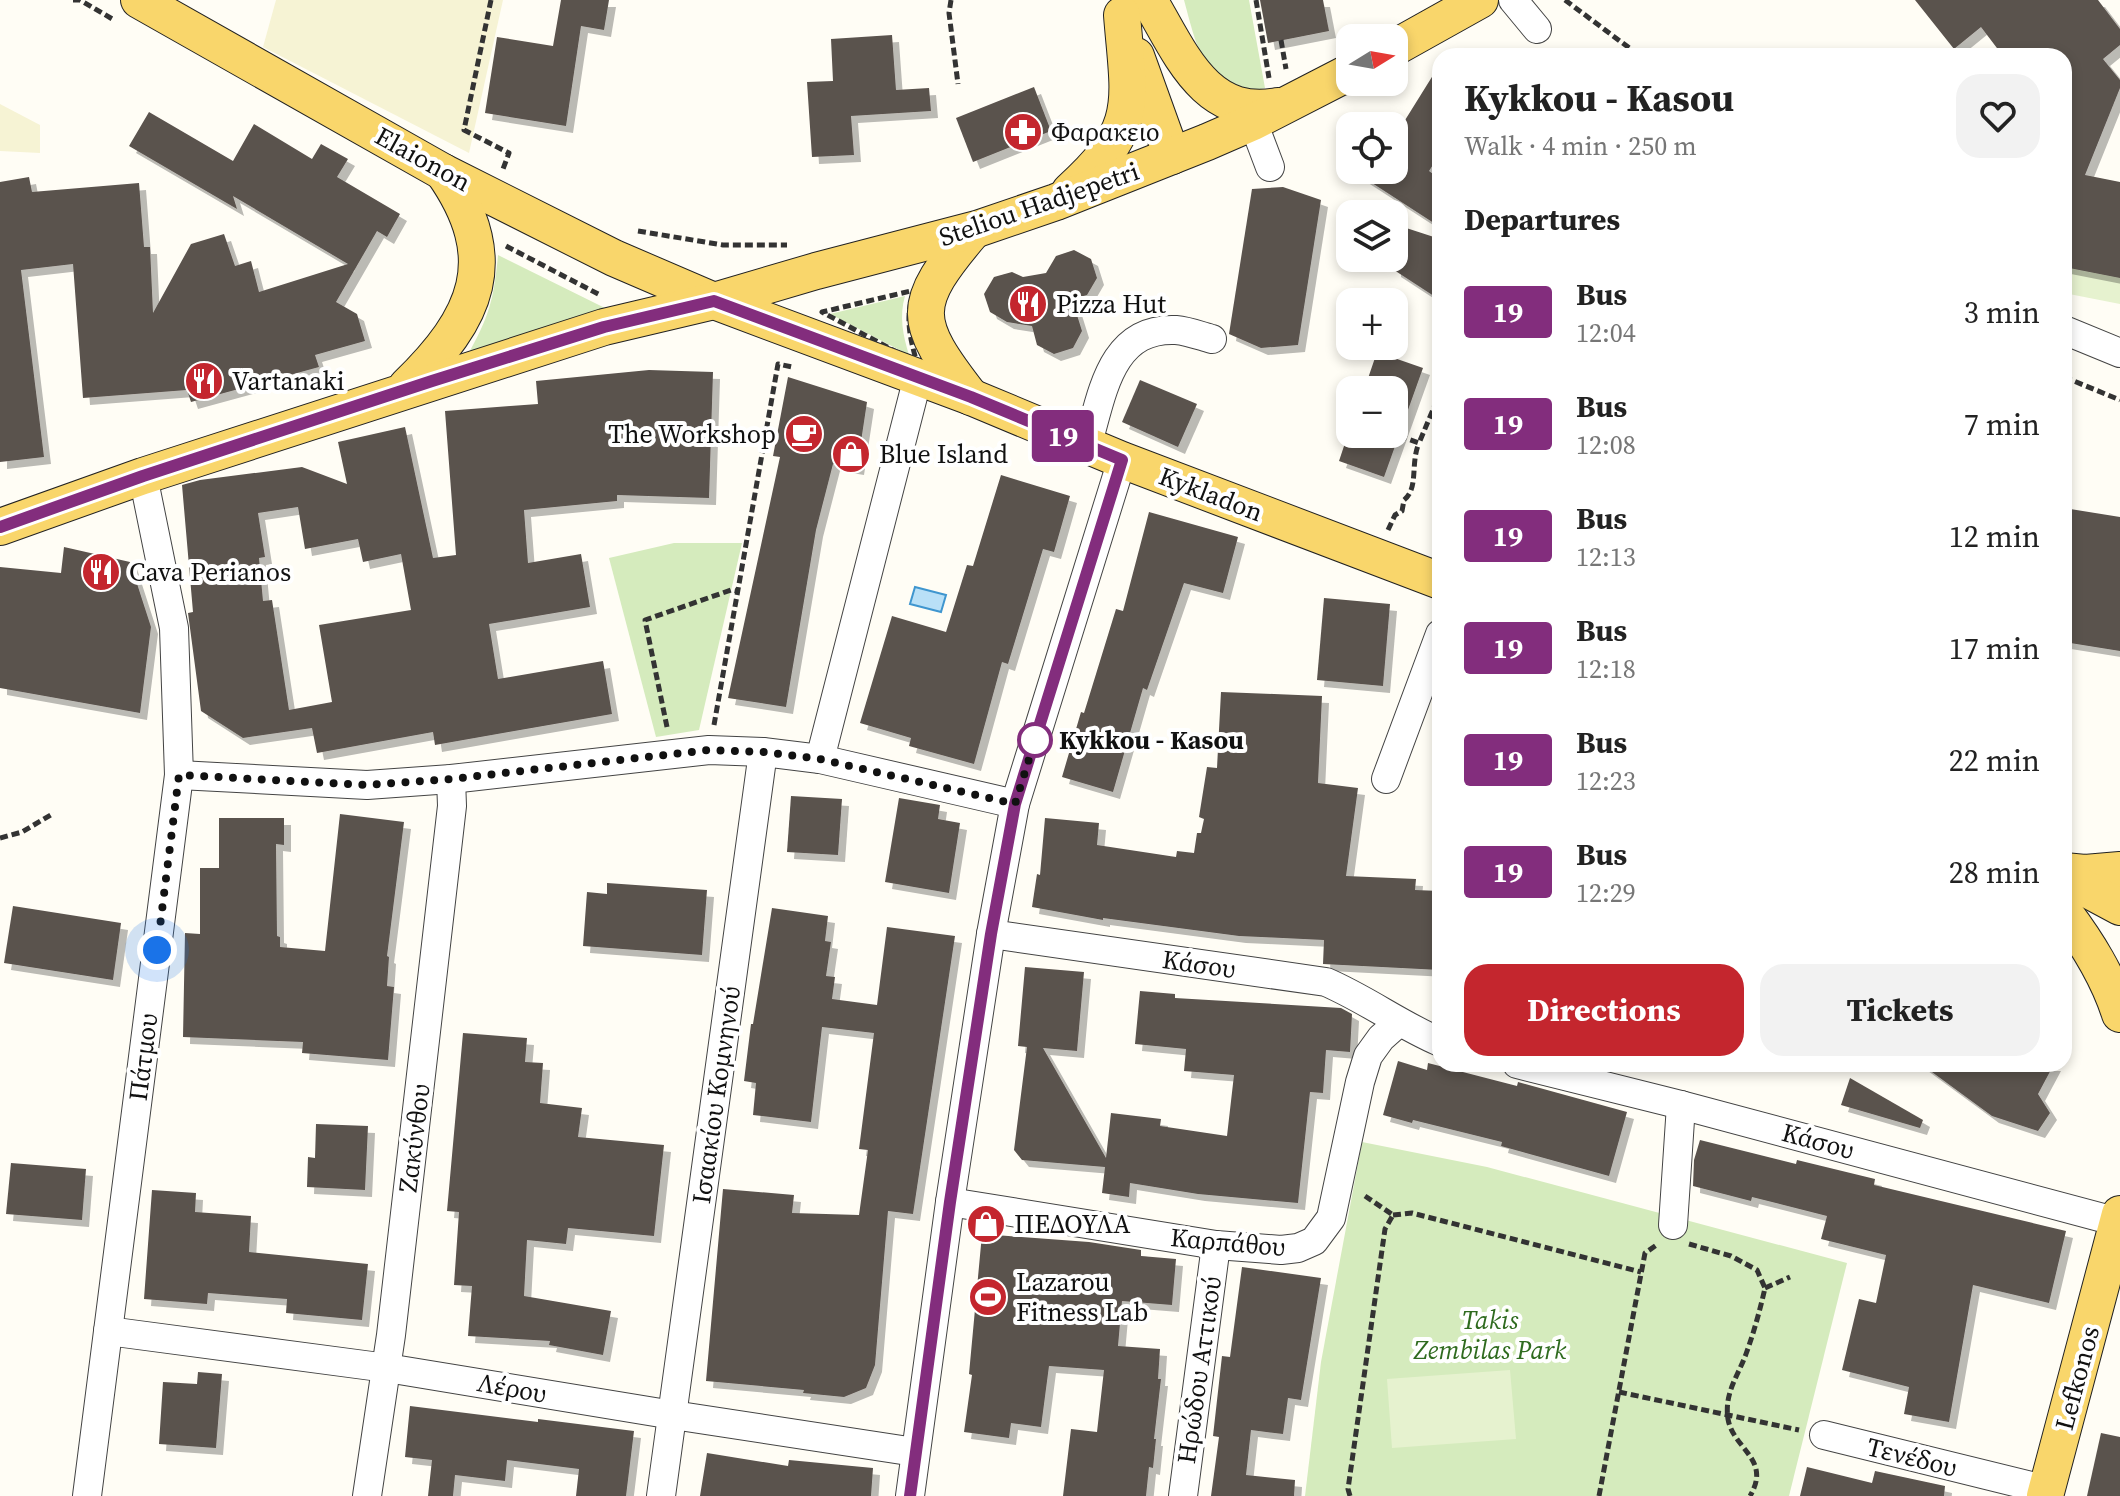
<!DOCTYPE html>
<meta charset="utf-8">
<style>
:root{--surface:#fff;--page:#f2f2f2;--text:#222;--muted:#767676;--accent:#c4262e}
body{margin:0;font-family:"Source Serif 4",serif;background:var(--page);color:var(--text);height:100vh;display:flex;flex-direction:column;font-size:30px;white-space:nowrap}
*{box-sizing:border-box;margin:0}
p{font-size:26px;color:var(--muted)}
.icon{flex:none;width:44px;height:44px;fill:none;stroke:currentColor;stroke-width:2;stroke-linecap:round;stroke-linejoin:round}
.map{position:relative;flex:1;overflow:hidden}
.details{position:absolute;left:1432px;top:48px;width:640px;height:1024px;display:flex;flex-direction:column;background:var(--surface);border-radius:24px;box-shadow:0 4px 12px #0003}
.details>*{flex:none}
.badge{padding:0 16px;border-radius:6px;font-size:28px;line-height:52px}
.needle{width:52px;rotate:79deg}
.buttons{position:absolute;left:1336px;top:24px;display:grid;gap:16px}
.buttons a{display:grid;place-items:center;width:72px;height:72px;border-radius:16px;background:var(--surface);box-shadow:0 4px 12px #0003;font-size:40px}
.you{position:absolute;width:40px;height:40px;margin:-20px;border:6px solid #fff;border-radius:50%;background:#1a73e8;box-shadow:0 0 0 12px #1a73e833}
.map>.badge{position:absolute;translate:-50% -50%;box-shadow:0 0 0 4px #fff}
h2{padding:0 32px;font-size:30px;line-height:72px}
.round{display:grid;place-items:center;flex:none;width:84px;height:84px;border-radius:24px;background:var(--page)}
.head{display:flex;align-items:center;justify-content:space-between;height:136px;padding:0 32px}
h1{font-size:38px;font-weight:700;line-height:60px}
.primary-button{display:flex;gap:16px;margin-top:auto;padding:16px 32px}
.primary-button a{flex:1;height:92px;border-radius:24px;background:var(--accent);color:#fff;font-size:32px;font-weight:700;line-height:92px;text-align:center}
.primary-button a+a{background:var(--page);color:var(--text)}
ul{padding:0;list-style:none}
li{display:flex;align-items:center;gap:24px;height:112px;padding:0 32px}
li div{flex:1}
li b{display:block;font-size:30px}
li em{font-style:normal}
li .badge{min-width:88px;font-weight:700;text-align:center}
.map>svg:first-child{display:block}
.farmland{fill:#f6f3d4}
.green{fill:#d5ebbd}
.pitch{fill:#e6f2cf}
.water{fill:#b9e0f7;stroke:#3f96cf;stroke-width:2}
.building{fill:#5a524d;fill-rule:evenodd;filter:url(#shadow)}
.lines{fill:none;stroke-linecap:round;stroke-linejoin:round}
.minor-casing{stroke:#444;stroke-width:30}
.major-casing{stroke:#222;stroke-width:38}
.path{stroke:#333;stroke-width:5;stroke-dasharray:8 4;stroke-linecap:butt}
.minor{stroke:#fff;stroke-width:28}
.major{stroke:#f9d66b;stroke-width:36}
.line-casing{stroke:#fff;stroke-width:18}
.line{stroke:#832d7d;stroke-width:12}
.walk{stroke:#111;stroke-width:8;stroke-dasharray:0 14.4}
.stop-dot{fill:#fff;stroke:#832d7d;stroke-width:4}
.labels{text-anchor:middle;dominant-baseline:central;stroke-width:8;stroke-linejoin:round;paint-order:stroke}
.poi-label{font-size:26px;fill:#111;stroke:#fff;text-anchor:start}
.street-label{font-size:26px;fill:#111;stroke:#fff}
.stop-label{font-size:26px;font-weight:bold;fill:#111;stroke:#fff;text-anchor:start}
.park-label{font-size:26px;font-style:italic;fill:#2f6b1f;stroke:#fff}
</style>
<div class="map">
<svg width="2120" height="1496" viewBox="0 0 2120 1496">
<defs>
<filter id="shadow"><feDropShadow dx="7" dy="7" stdDeviation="0" flood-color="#0004"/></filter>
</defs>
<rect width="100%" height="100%" fill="#fffdf5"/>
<g class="farmland">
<polygon points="276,0 503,0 469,153 263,47"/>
<polygon points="0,104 40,125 40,153 0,151"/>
</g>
<g class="green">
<path d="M1184,0h65l16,88c-58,14 -69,-44 -81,-88z"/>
<path d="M498,255l109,54 -140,47c22,-39 27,-57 31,-101z"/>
<path d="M905,296c-6,20 -2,40 4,59l-79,-41z"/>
<polygon points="674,543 742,543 699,730 656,737 609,558"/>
<polygon points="1362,1142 1487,1167 1847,1263 1789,1496 1305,1496 1321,1362"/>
</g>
<g class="pitch">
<polygon points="2079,199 2120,208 2120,304 2064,293 2064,275"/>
<polygon points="1510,1370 1516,1439 1392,1448 1387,1379"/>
</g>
<polygon class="water" points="915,587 946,595 941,612 910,604"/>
<g class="building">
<polygon points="561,0 609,0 604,30 581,26 566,126 485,113 497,37 553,46"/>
<polygon points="1260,0 1323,0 1329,31 1268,43"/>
<polygon points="1915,0 2098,0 2120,29 2120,45 2103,59 2120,80 2120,88 2085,175 2120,182 2120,278 2064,267 2064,56 2003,56 1981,27 1954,49"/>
<polygon points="892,35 896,90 929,88 931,111 851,116 854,155 812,157 807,82 833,81 831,39"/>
<polygon points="1440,64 1440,154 1429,171 1440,179 1440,227 1352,170 1394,170 1394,120 1402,125"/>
<polygon points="1034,87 1051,131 973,162 956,118"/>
<polygon points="149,112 233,161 254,124 312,159 321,144 348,159 337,177 400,214 387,237 377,231 336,302 357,314 365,341 315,355 319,367 191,402 187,390 83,398 73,264 21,270 44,457 0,462 0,182 29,177 32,192 139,183 144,247 150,247 153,313 191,244 224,234 235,266 251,261 259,292 348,264 233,196 237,209 129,146"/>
<polygon points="1283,187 1321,200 1298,345 1261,348 1229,334 1252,189"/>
<polygon points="1394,224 1440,239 1440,300 1394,270"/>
<polygon points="1074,250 1091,259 1097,278 1087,295 1072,299 1082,331 1073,348 1054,354 1037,345 1032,326 1007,322 990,312 984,294 994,277 1012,272 1023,277 1046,273 1056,256"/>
<polygon points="1377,352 1423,368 1384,477 1339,461 1348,434 1394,434 1394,390 1364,390"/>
<path d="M649,370l64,2 -4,126 -92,-3v6l-93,9 4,53 53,-9 9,53 -101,17 9,55 105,-18 9,53 -177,31 -2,-13 -116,21 -5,-25 -69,10 -42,-27 -13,-98 5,-1 -11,-127 18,-5 102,-13 45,17 -9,-42 67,-15 28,131 23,-3 -11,-144 93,-7 -2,-23zM298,507l7,42 53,-10 5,23 38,-8 10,56 -92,15 13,77 -43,8 -17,-110 -9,1 -4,-43 6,-1 -7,-44z"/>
<polygon points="788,377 867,402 857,468 833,464 816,530 786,707 728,698 780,457 773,456"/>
<polygon points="1140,380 1197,404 1178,447 1122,422"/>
<polygon points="1001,475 1070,496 1054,552 1043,549 1008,664 1002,662 974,764 909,746 911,738 860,723 892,616 946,632 967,565 973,566"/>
<polygon points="2064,508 2120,517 2120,651 2064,642"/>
<polygon points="1149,512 1238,537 1223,593 1184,583 1147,690 1143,688 1113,792 1062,777 1081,712 1084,713 1116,609 1123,611"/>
<polygon points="64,547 130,562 151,627 140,713 0,688 0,567 61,573"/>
<polygon points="1324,598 1390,604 1383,686 1317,680"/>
<polygon points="1221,692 1322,696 1318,783 1358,788 1346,876 1416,879 1415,890 1440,891 1440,970 1323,964 1324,940 1239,936 1103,918 1103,920 1032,907 1037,874 1040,875 1045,818 1099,823 1097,845 1176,857 1177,851 1194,853 1197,833 1201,833 1204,819 1199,817 1207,767 1217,768"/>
<polygon points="791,796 842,799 838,855 787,852"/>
<polygon points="899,798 940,805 938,819 960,823 949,893 885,882"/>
<polygon points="340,814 404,822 387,956 389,957 387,986 394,987 388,1060 302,1053 303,1042 183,1037 185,933 200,934 200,868 219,868 219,818 284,818 284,845 276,844 277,936 280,937 280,947 325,951"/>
<polygon points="607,883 707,890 702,955 583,946 587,892 607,894"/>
<polygon points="13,906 121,923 113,980 4,963"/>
<polygon points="772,908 828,916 825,941 831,942 826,976 835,977 832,999 877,1005 887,927 955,936 913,1214 888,1211 875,1365 866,1388 844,1397 803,1393 804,1390 706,1381 723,1189 794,1195 792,1213 859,1215 868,1150 859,1149 874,1033 822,1027 811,1122 753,1115 756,1083 744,1081 751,1024 753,1024"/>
<polygon points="1025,967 1084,972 1077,1051 1043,1048 1106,1158 1111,1113 1161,1119 1160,1126 1227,1136 1234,1075 1184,1071 1186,1049 1135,1044 1140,991 1175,994 1175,998 1341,1008 1352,1014 1350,1052 1326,1050 1323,1093 1310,1092 1298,1203 1198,1194 1130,1183 1129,1197 1102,1193 1105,1167 1022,1160 1014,1150 1027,1047 1018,1046"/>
<polygon points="463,1033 527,1038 525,1062 543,1063 540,1103 582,1108 578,1137 664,1145 654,1236 568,1228 566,1244 527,1240 524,1296 611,1311 603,1355 549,1345 550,1341 468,1336 472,1286 454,1285 459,1212 447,1211"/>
<polygon points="1398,1061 1427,1070 1428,1063 1517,1086 1518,1082 1627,1112 1609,1176 1501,1146 1502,1142 1413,1120 1412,1123 1383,1115"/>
<polygon points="1921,1064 2054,1064 2038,1094 2050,1113 2038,1131 1992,1116"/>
<polygon points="1850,1078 1923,1120 1920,1128 1841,1105"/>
<polygon points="316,1124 368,1126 365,1190 307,1187 308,1157 315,1158"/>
<polygon points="1700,1140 1796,1164 1797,1160 1875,1179 1874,1185 2066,1231 2049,1303 1973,1285 1949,1422 1904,1414 1909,1387 1842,1370 1859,1299 1876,1303 1886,1255 1821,1239 1827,1216 1752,1197 1751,1201 1693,1186 1694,1160"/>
<polygon points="11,1163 86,1169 82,1220 6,1214"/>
<polygon points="152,1190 196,1193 195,1212 251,1216 249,1252 368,1264 362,1320 286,1313 287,1299 208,1293 207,1304 144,1299"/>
<polygon points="982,1234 1089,1242 1141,1250 1141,1256 1176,1259 1172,1305 1122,1301 1118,1346 1160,1349 1158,1379 1161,1379 1154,1439 1156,1439 1153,1468 1149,1467 1146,1496 1063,1496 1071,1429 1097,1432 1104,1370 1049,1366 1041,1427 1011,1423 1009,1438 964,1432 972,1375 969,1374"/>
<polygon points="1242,1267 1321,1278 1301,1400 1288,1398 1283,1434 1251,1430 1246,1475 1295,1480 1294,1496 1211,1496 1219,1437 1213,1436 1222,1356 1230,1357"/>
<polygon points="198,1372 222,1374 216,1448 159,1444 163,1382 197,1384"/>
<polygon points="410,1406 538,1422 538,1419 634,1431 626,1496 576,1496 579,1469 507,1460 505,1481 455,1475 453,1496 428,1496 432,1460 405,1457"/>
<polygon points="2101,1433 2120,1437 2120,1496 2087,1496"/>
<polygon points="707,1453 788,1466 789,1460 873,1468 871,1496 700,1496"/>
<polygon points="1807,1467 1872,1483 1875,1471 1945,1486 1944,1496 1800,1496"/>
</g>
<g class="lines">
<g class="minor-casing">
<g id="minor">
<polyline points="1513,0 1537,29"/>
<polyline points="1253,122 1270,167"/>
<polyline points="2064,330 2120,353"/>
<path d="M1087,446c15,-49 22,-119 89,-116 12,1 25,6 36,9"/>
<polyline points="820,759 918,377"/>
<polyline points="179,775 367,785 451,779 709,750 763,752 820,759 1015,804"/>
<polyline points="1386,779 1440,634"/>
<path d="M991,934l335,48c40,17 74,43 114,60"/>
<polyline points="1517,1064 1681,1105 2118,1222"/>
<polyline points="950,1202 1216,1245 1281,1250 1298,1248 1314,1241 1331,1218 1360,1082 1368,1056 1381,1038 1399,1022"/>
<polyline points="1673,1225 1681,1105"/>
<polyline points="108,1331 387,1368 673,1415 915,1452"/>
<polyline points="1824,1435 2047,1490"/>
<polyline points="87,1496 179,775 174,628 143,476"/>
<polyline points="367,1496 391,1335 452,806 451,779"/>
<polyline points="661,1496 763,752"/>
<polyline points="910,1496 950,1202 991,934 1015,804 1122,460"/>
<polyline points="1183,1496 1216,1245"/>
</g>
</g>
<g class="major-casing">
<g id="major">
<polyline points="139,0 443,172 614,258 714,301 971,397 1122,460 1440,581"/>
<path d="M1149,0c31,52 56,120 129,106"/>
<polyline points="1394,48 1480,0"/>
<polyline points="1136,56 1172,156"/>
<path d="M1070,191c71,-64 59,-88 52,-176"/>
<path d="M407,386c70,-68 97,-127 36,-214"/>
<path d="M971,397c-60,-77 -61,-92 2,-166"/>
<polyline points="0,527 143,476 604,327 714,301 816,271 977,229 1056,202 1207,142 1253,122 1350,72"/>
<polyline points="2064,871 2085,873 2120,870"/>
<polyline points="2064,877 2120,907"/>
<path d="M2064,912c24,32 44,64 56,102"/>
<polyline points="2045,1496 2120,1214"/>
</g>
</g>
<g class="path">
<polyline points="73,0 80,0 114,20"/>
<polyline points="491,0 464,130 509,153 503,169"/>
<polyline points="951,0 949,13 958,84"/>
<polyline points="1256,0 1269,78"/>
<polyline points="1565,0 1640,56"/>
<polyline points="1281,40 1286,69"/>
<polyline points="1377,91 1396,81"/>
<polyline points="638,231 723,245 787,245"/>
<polyline points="506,246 600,295"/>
<path d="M915,290c-11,25 -5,48 2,73l-95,-51z"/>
<polyline points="2064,377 2120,400"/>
<polyline points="1399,436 1419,443 1440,393"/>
<path d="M1388,530l7,-15 7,-4 2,-11c15,-12 6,-36 15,-57"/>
<polyline points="714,725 778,364 792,367"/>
<polyline points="667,727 645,620 731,590 737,591"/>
<polyline points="0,838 22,832 54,813"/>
<polyline points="1393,1215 1412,1213 1641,1272"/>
<path d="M1689,1244l42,12 26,14 8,18c-5,22 -11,44 -19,66 -8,22 -22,39 -18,65 5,30 44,40 22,77"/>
<polyline points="1765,1288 1790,1277"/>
<polyline points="1619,1392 1799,1430"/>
<polyline points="1350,1496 1348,1489 1385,1229 1393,1215 1365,1196"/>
<polyline points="1599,1496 1645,1253 1658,1244"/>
</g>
<use href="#minor" class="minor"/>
<use href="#major" class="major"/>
</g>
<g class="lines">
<g class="line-casing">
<polyline id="line" points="0,527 143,476 432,381 604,327 714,301 971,397 1122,460 1015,804 991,934 950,1202 910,1496"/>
</g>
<use href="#line" class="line"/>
<polyline class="walk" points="157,950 179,775 367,785 451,779 709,750 763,752 820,759 1015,804 1035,740"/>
</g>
<defs>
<g id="pharmacy-disc" transform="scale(2)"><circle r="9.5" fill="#c4262e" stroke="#fff"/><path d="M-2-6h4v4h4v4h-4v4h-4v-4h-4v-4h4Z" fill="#fff"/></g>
<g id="restaurant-disc" transform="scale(2)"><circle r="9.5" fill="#c4262e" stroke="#fff"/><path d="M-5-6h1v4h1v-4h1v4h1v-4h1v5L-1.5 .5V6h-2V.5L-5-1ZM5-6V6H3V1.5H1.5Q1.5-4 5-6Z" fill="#fff"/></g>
<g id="cafe-disc" transform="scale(2)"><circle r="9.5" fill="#c4262e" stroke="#fff"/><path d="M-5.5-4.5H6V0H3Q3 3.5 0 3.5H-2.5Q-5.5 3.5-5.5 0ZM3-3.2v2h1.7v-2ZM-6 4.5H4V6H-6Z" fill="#fff"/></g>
<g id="shop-disc" transform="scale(2)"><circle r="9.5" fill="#c4262e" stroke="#fff"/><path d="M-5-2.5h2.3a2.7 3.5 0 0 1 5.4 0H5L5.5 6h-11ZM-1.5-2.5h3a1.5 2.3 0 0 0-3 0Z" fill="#fff"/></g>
<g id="stadium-disc" transform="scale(2)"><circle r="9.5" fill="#c4262e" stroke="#fff"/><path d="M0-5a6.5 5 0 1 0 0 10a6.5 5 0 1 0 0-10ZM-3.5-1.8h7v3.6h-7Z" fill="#fff"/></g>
</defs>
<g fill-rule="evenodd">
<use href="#pharmacy-disc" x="1023" y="132"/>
<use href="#restaurant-disc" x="1028" y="304"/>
<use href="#restaurant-disc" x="204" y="381"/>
<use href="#cafe-disc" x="804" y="434"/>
<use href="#shop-disc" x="851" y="454"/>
<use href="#restaurant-disc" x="101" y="572"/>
<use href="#shop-disc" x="986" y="1224"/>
<use href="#stadium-disc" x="988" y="1297"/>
</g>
<circle class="stop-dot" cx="1035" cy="740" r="16"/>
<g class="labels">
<g class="poi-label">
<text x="1051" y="132">Φαρακειο</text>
<text x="1056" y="304">Pizza Hut</text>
<text x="232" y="381">Vartanaki</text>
<text x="776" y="434" text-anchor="end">The Workshop</text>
<text x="879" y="454">Blue Island</text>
<text x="129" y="572">Cava Perianos</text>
<text x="1014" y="1224">ΠΕΔΟΥΛΑ</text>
<text x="1016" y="1282">Lazarou<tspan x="1016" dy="30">Fitness Lab</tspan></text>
</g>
<g class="street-label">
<text transform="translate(423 159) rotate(29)">Elaionon</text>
<text transform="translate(1039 204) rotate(-19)">Steliou Hadjepetri</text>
<text transform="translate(1211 494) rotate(21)">Kykladon</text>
<text transform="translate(1199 964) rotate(8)">Κάσου</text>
<text transform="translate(143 1057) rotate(-83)">Πάτμου</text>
<text transform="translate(716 1095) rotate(-82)">Ισαακίου Κομνηνού</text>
<text transform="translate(414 1138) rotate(-83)">Ζακύνθου</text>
<text transform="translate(1818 1141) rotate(15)">Κάσου</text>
<text transform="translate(1228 1242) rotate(5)">Καρπάθου</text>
<text transform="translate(1199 1370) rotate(-82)">Ηρώδου Αττικού</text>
<text transform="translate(2077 1378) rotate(-75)">Lefkonos</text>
<text transform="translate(512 1388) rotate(10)">Λέρου</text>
<text transform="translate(1912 1457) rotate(14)">Τενέδου</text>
</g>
<g class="stop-label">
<text x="1059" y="740">Kykkou - Kasou</text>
</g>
<g class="park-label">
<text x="1490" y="1320">Takis<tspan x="1490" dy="30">Zembilas Park</tspan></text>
</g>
</g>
</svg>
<div class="buttons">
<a><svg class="needle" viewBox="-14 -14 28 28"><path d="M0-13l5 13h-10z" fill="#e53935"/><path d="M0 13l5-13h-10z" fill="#767676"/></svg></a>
<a><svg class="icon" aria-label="locate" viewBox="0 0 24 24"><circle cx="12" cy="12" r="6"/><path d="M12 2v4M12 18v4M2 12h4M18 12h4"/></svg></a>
<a><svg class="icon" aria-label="layers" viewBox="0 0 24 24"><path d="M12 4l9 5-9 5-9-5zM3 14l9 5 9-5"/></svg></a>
<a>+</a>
<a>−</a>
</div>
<div class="you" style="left:157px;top:950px"></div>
<b class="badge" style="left:1063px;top:436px;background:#832d7d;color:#fff">19</b>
<section class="details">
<div class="head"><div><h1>Kykkou - Kasou</h1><p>Walk · 4 min · 250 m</p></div><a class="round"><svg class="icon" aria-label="heart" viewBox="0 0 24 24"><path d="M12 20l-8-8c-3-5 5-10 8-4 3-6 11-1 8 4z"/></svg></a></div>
<h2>Departures</h2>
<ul>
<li><span class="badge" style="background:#832d7d;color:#fff">19</span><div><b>Bus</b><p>12:04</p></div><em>3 min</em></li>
<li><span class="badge" style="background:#832d7d;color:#fff">19</span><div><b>Bus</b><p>12:08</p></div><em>7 min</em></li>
<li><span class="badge" style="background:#832d7d;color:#fff">19</span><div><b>Bus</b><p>12:13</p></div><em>12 min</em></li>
<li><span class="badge" style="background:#832d7d;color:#fff">19</span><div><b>Bus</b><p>12:18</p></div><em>17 min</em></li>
<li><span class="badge" style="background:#832d7d;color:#fff">19</span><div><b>Bus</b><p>12:23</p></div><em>22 min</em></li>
<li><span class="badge" style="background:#832d7d;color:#fff">19</span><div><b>Bus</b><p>12:29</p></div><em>28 min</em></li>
</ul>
<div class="primary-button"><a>Directions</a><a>Tickets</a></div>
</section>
</div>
